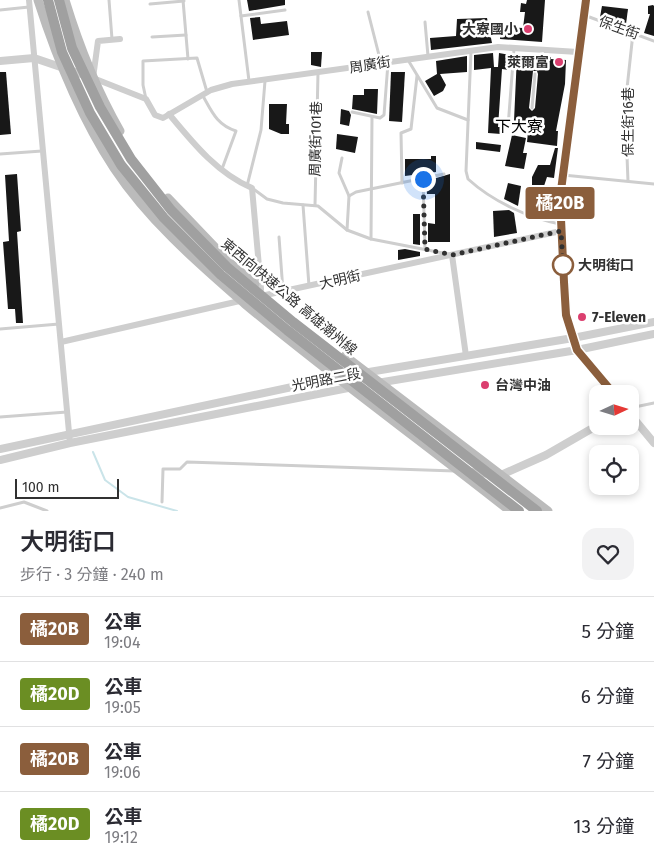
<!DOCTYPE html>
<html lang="zh-TW">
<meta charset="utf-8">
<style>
:root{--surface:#fff;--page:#f2f2f3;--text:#2b2b33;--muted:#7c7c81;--line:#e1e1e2}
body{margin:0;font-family:"Fira Sans","Noto Sans TC",sans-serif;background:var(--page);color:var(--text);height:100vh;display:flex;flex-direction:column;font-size:19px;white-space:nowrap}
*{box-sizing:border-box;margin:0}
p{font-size:16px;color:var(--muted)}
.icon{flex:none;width:28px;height:28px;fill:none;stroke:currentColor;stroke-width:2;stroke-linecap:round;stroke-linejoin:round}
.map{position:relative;height:511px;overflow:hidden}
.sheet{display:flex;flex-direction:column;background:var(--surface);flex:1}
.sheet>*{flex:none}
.badge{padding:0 10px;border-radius:4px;font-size:18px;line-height:32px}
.needle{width:32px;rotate:86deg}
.buttons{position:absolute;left:589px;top:385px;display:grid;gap:10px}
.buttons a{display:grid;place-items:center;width:50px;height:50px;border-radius:10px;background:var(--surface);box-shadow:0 2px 8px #0003;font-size:25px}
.scale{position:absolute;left:15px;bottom:12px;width:104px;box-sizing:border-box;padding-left:5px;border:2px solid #313131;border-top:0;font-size:14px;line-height:18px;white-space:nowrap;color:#313131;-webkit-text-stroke:4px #fff;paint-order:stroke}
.you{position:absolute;width:25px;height:25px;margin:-12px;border:4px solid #fff;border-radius:50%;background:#1a73e8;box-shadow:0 0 0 8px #1a73e833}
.map>.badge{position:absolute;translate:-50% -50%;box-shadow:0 0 0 2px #fff}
.round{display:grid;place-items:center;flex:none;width:52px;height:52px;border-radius:15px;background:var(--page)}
.head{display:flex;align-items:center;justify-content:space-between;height:85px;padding:0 20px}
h1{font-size:24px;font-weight:600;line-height:38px}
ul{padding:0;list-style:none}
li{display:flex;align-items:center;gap:15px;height:65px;padding:0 20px;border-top:1px solid var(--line)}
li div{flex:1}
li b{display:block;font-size:19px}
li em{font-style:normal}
li .badge{min-width:55px;font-weight:700;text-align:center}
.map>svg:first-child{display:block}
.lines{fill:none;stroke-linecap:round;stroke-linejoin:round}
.stream{stroke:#cae4e9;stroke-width:2}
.building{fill:#181818;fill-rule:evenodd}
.service{stroke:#cecece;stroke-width:3}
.minor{stroke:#cecece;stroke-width:6}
.tertiary{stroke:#cecece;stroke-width:8}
.secondary{stroke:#bbb;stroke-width:9}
.trunk-bridge{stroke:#a0a0a0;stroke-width:10}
.line-casing{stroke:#fff;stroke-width:11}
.line{stroke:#8b5e3c;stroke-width:8}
.walk{stroke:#313131;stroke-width:5;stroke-dasharray:0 9}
.poi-dot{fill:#db3f6f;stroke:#fff;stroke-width:2}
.stop-dot{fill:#fff;stroke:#8b5e3c;stroke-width:2.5}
.labels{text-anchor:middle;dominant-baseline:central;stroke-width:5;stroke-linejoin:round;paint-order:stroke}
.street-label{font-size:14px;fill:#313131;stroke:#fff}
.poi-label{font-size:14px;font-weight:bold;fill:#313131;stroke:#fff;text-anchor:end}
.stop-label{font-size:14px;font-weight:bold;fill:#313131;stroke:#fff;text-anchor:start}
.quarter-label{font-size:16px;fill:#000;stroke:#fff}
</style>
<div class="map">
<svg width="654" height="511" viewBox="0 0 654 511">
<rect width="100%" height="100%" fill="#fff"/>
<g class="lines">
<polyline class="stream" points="93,452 105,480 128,497 177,511"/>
</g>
<g class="building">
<polygon points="247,0 285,0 285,5 249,11"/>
<polygon points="527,0 545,0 542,42 500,39 501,27 523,28 525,12 520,12 521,3 526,4"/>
<polygon points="653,5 654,6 654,36 644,33 650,14 648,14 648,6"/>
<polygon points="602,6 628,9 626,24 623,26 600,17"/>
<polygon points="260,17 261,24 287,21 289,35 253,40 250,18"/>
<polygon points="487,18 492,43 431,50 430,38 456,36 457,19"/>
<polygon points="311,52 322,52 321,67 311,65"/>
<polygon points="493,53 494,67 498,67 499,53 510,55 509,70 502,69 498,127 502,127 501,134 488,133 491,68 474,70 474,55"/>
<path d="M517,55l34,2v2l15,1 -1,24 -9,47h2l-1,15 -30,-4 2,-20 -15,-1zM533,71h4l1,3 -3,34 -3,3 -3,-3z"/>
<polygon points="467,56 467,72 440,74 446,85 443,91 434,96 425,81 437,74 436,61"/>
<polygon points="0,72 6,72 11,134 0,135"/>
<polygon points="391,72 405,72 402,122 389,121"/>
<polygon points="364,89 378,89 377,114 352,109 353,95 364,95"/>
<polygon points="269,104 287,104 286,124 289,124 289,134 281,134 269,129"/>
<polygon points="341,109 349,111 351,115 349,126 340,124"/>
<polygon points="337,134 358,137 355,153 336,149"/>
<polygon points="512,135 526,138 523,153 527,153 524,169 505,166"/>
<polygon points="476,142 501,145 500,152 476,149"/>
<polygon points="555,148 558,148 554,178 547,177 543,189 537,188 532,185 532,177 538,165 550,165"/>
<polygon points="431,156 436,156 436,172 405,176 405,159 431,159"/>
<polygon points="17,174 21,231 17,232 23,323 16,323 15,309 8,309 3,242 9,241 5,175"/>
<polygon points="450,174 450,242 428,242 428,223 435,224 435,194 427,194 426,181"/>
<polygon points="508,183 521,186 518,206 504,199"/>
<polygon points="509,210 514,213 517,233 494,237 493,211"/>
<polygon points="413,214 420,214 420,245 413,244"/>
<polygon points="405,249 420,252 420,256 398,260 398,250"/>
</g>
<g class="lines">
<g class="service">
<polyline points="109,0 112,39"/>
<polyline points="183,0 188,59"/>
<polyline points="239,0 249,81"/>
<polyline points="150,4 184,1"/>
<polyline points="0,10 29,7"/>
<polyline points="368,12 381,63"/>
<polyline points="584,15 654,41"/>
<polyline points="241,16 285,10"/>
<polyline points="425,22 428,56"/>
<polyline points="152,37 186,35"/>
<path d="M471,51l-5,120 2,8c24,22 60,39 92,45"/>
<polyline points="408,60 437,108 468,120"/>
<path d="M203,96c9,16 14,29 33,35l-14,38"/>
<polyline points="146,99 143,85 143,61 197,58 207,92"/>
<polyline points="532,108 535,74"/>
<polyline points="352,112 380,118 384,115 388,63"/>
<polyline points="508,127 514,49"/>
<polyline points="0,154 42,151"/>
<polyline points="342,158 339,173 349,196 356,192 444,174"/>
<polyline points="563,175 654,184"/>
<polyline points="423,179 425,249"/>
<polyline points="628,181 625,107 633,33"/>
<polyline points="402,183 401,133 411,129 417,76"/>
<polyline points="247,186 261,130 265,81"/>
<polyline points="252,188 267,199 283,203 318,206 347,230 371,239 448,254"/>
<polyline points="303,205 309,286"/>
<polyline points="315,205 318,73"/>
<polyline points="347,230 349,196"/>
<polyline points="279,237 283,291"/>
<polyline points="371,239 372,117"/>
<polyline points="0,329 59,324"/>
<polyline points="630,408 654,403"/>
<polyline points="0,417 67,412"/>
<polyline points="162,502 163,469 180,469 187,462 455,471"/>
<polyline points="0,508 24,502 47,511"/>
</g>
<g class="minor">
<polyline points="29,0 70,443"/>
<polyline points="120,39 98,41 93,78 146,99 155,115 163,118 211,90 232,84 498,47 578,52"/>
<path d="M169,114c24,29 48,59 83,74l9,101"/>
<polyline points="452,255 466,356"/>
<polyline points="261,296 561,231"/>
<polyline points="61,342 244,300"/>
</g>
<g class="tertiary">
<polyline points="586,0 560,198 561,231 567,315 573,338 577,350 614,394"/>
<polyline points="0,61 34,58 87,76"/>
<polyline points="363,373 573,338 654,322"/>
<polyline points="377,383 577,350 654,334"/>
<polyline points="630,414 654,443"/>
<polyline points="0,449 339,377"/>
<polyline points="0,460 70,443 353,387"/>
<polyline points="470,472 501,475 546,455 598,425"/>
</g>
<g class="secondary">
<path d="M38,0c19,59 42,116 76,168 35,53 84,95 131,136 86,72 177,137 265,207"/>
<path d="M65,0c14,46 31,89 55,131"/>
<polyline points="168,198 230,263 255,284"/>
<polyline points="345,356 548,511"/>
</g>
<g class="trunk-bridge">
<polyline points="48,0 62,52 90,113 121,165 164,218 221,275 287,330 519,511"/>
<polyline points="59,0 72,48 100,107 131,159 171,210 227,267 293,322 537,511"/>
</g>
</g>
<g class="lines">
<g class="line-casing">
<polyline id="line" points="586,0 560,198 564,282 566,315 577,350 614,394"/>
</g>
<use href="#line" class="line"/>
<polyline class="walk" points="423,179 425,249 452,255 561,231 563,265"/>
</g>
<g class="poi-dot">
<circle cx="528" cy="29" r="5"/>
<circle cx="559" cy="62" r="5"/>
<circle cx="582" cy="317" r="5"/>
<circle cx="485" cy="385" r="5"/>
</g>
<circle class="stop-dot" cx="563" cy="265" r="10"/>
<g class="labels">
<g class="street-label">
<text transform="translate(619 28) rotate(20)">保生街</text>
<text transform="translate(370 65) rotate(-9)">周廣街</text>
<text transform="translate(628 122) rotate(-90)">保生街16巷</text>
<text transform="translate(316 139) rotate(-89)">周廣街101巷</text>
<text transform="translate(340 280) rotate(-13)">大明街</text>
<text transform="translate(289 297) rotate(40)">東西向快速公路 高雄潮州線</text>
<text transform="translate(326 380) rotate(-11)">光明路二段</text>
</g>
<g class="poi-label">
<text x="518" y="29">大寮國小</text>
<text x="549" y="62">萊爾富</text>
<text x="592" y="317" text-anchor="start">7-Eleven</text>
<text x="495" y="385" text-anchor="start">台灣中油</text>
</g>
<g class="stop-label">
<text x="578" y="265">大明街口</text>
</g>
<g class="quarter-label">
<text x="519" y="126">下大寮</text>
</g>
</g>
</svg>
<div class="buttons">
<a><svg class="needle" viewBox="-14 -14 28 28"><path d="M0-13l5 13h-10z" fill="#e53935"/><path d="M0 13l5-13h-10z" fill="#7c7c81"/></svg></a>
<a><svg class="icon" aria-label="locate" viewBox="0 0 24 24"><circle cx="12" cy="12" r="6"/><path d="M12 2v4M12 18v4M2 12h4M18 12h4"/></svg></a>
</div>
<div class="scale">100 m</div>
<div class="you" style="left:423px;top:179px"></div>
<b class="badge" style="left:560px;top:203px;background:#8b5e3c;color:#fff">橘20B</b>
</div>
<section class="sheet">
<div class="head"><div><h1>大明街口</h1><p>步行 · 3 分鐘 · 240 m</p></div><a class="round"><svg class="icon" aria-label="heart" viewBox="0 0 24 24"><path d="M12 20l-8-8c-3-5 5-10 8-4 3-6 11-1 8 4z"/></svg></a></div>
<ul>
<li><span class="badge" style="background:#8b5e3c;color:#fff">橘20B</span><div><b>公車</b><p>19:04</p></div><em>5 分鐘</em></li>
<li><span class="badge" style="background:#6b8e23;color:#fff">橘20D</span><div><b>公車</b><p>19:05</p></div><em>6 分鐘</em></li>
<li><span class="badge" style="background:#8b5e3c;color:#fff">橘20B</span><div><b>公車</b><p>19:06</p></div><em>7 分鐘</em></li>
<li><span class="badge" style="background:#6b8e23;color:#fff">橘20D</span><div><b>公車</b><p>19:12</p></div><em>13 分鐘</em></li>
</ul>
</section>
